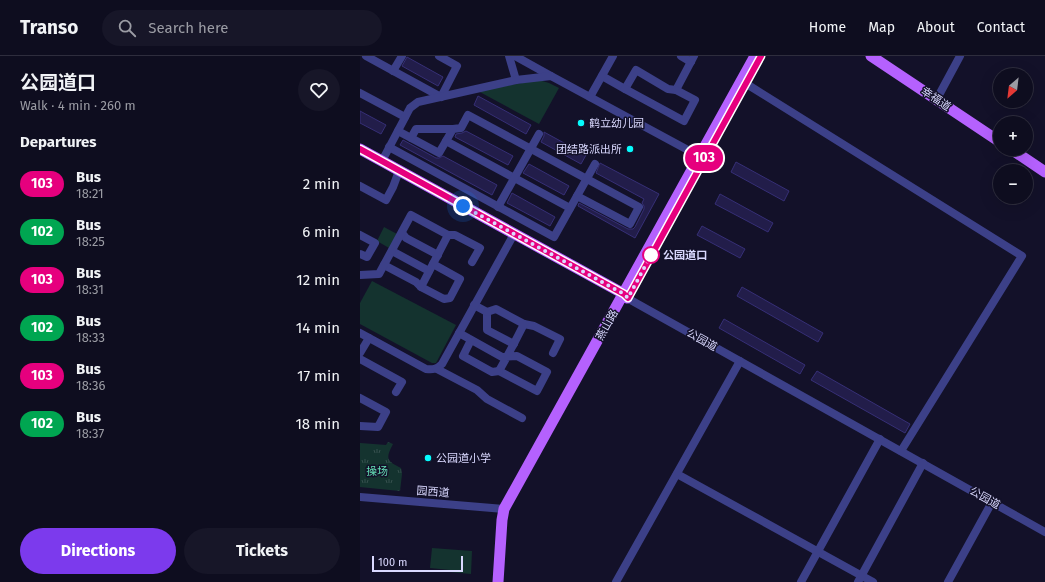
<!DOCTYPE html>
<meta charset="utf-8">
<style>
:root{--surface:#0e0d1f;--page:#171628;--text:#f1f3f6;--muted:#9b9ca4;--line:#2e2d3d;--accent:#7c3aed}
body{margin:0;font-family:"Fira Sans","Noto Sans SC",sans-serif;background:var(--page);color:var(--text);height:100vh;display:flex;flex-direction:column;font-size:15px;white-space:nowrap}
*{box-sizing:border-box;margin:0}
p{font-size:13px;color:var(--muted)}
.icon{flex:none;width:22px;height:22px;fill:none;stroke:currentColor;stroke-width:2;stroke-linecap:round;stroke-linejoin:round}
.map{position:relative;flex:1;overflow:hidden}
.drawer{display:flex;flex-direction:column;background:var(--surface);width:360px}
.drawer>*{flex:none}
.badge{padding:0 8px;border-radius:13px;font-size:14px;line-height:26px}
.needle{width:26px;rotate:208deg}
.fabs{position:absolute;left:633px;top:12px;display:grid;gap:8px}
.fabs a{display:grid;place-items:center;width:40px;height:40px;border-radius:50%;background:var(--surface);box-shadow:0 4px 16px #0002,0 0 0 1px var(--line);font-size:20px}
.scale{position:absolute;left:12px;bottom:10px;width:91px;box-sizing:border-box;padding-left:4px;border:2px solid #dad9ff;border-top:0;font-size:11px;line-height:14px;white-space:nowrap;color:#dad9ff;-webkit-text-stroke:3px #131129;paint-order:stroke}
.you{position:absolute;width:20px;height:20px;margin:-10px;border:3px solid #fff;border-radius:50%;background:#1a73e8;box-shadow:0 0 0 6px #1a73e833}
.map>.badge{position:absolute;translate:-50% -50%;box-shadow:0 0 0 2px #fff}
h2{padding:0 20px;font-size:15px;line-height:36px}
.round{display:grid;place-items:center;flex:none;width:42px;height:42px;border-radius:21px;background:var(--page)}
.head{display:flex;align-items:center;justify-content:space-between;height:68px;padding:0 20px}
h1{font-size:19px;font-weight:700;line-height:30px}
.cta{display:flex;gap:8px;margin-top:auto;padding:8px 20px}
.cta a{flex:1;height:46px;border-radius:24px;background:var(--accent);color:#fff;font-size:16px;font-weight:700;line-height:46px;text-align:center}
.cta a+a{background:var(--page);color:var(--text)}
ul{padding:0;list-style:none}
li{display:flex;align-items:center;gap:12px;height:48px;padding:0 20px}
li div{flex:1}
li b{display:block;font-size:15px}
li em{font-style:normal}
li .badge{min-width:44px;font-weight:700;text-align:center}
header{display:flex;align-items:center;gap:24px;box-sizing:border-box;height:56px;padding:0 20px;background:var(--surface);border-bottom:1px solid var(--line)}
header strong{font-size:19px}
nav{display:flex;gap:22px;margin-inline-start:auto;font-size:14px}
.search{width:280px;height:36px;background:var(--page);display:flex;align-items:center;gap:10px;box-sizing:border-box;padding:0 14px;border-radius:22px;color:var(--muted);font-size:15px}
main{display:flex;flex:1;min-height:0}
.map>svg:first-child{display:block}
.green{fill:#14332f}
.park{fill:url(#park-tufts)}
.building{fill:#221d4a;stroke:#362f76}
.lines{fill:none;stroke-linecap:round;stroke-linejoin:round}
.minor{stroke:#3c4088;stroke-width:8}
.major{stroke:#b561fe;stroke-width:11}
.line-casing{stroke:#fff;stroke-width:9}
.line{stroke:#e6007e;stroke-width:6}
.walk{stroke:#dad9ff;stroke-width:4;stroke-dasharray:0 7.2}
.poi-dot{fill:#06fbfd;stroke:#131129;stroke-width:1.5}
.stop-dot{fill:#fff;stroke:#e6007e;stroke-width:2}
.labels{text-anchor:middle;dominant-baseline:central;stroke-width:3;stroke-linejoin:round;paint-order:stroke}
.street-label{font-size:11px;fill:#dad9ff;stroke:#131129}
.poi-label{font-size:11px;fill:#dad9ff;stroke:#131129;text-anchor:start}
.stop-label{font-size:11px;font-weight:bold;fill:#dad9ff;stroke:#131129;text-anchor:start}
.park-label{font-size:11px;fill:#64e0b6;stroke:#131129}
</style>
<header>
<strong>Transo</strong>
<div class="search"><svg class="icon" aria-label="search" viewBox="0 0 24 24"><circle cx="10" cy="10" r="6"/><path d="M15 15l6 6"/></svg>Search here</div>
<nav><a>Home</a><a>Map</a><a>About</a><a>Contact</a></nav>
</header>
<main>
<section class="drawer">
<div class="head"><div><h1>公园道口</h1><p>Walk · 4 min · 260 m</p></div><a class="round"><svg class="icon" aria-label="heart" viewBox="0 0 24 24"><path d="M12 20l-8-8c-3-5 5-10 8-4 3-6 11-1 8 4z"/></svg></a></div>
<h2>Departures</h2>
<ul>
<li><span class="badge" style="background:#e6007e;color:#fff">103</span><div><b>Bus</b><p>18:21</p></div><em>2 min</em></li>
<li><span class="badge" style="background:#00a651;color:#fff">102</span><div><b>Bus</b><p>18:25</p></div><em>6 min</em></li>
<li><span class="badge" style="background:#e6007e;color:#fff">103</span><div><b>Bus</b><p>18:31</p></div><em>12 min</em></li>
<li><span class="badge" style="background:#00a651;color:#fff">102</span><div><b>Bus</b><p>18:33</p></div><em>14 min</em></li>
<li><span class="badge" style="background:#e6007e;color:#fff">103</span><div><b>Bus</b><p>18:36</p></div><em>17 min</em></li>
<li><span class="badge" style="background:#00a651;color:#fff">102</span><div><b>Bus</b><p>18:37</p></div><em>18 min</em></li>
</ul>
<div class="cta"><a>Directions</a><a>Tickets</a></div>
</section>
<div class="map">
<svg width="685" height="526" viewBox="0 0 685 526">
<defs>
<pattern id="park-tufts" width="24" height="20" patternUnits="userSpaceOnUse"><rect width="24" height="20" fill="#14332f"/><path d="M3 7l-1-3M5 7V3M7 7l1-3M15 17l-1-3M17 17v-4M19 17l1-3" fill="none" stroke="#36504e"/></pattern>
</defs>
<rect width="100%" height="100%" fill="#131129"/>
<g class="green">
<polygon points="179,24 189,27 199,32 179,68 118,35"/>
<polygon points="24,171 37,178 29,192 17,185"/>
<polygon points="12,225 96,269 76,307 72,307 0,268 0,247"/>
<polygon points="72,492 112,495 111,518 90,516 90,514 70,512"/>
</g>
<path class="park" d="M28,386l5,2c-8,15 -6,17 8,24l1,6 -2,17 -40,-4v-44l26,2z"/>
<g class="building">
<polygon points="47,1 83,21 78,30 42,10"/>
<polygon points="118,40 171,69 166,78 114,49"/>
<polygon points="0,55 26,69 21,78 0,67"/>
<polygon points="106,75 153,100 148,109 95,81 96,78 102,77"/>
<polygon points="184,76 226,99 221,108 181,86 184,80"/>
<polygon points="43,84 76,102 79,102 83,100 137,129 132,139 40,89"/>
<polygon points="376,106 429,135 424,145 371,116"/>
<polygon points="240,107 299,138 275,182 218,150 219,147 268,173 273,173 275,171 284,153 284,150 282,147 284,143 236,117"/>
<polygon points="169,108 209,130 204,139 163,117"/>
<polygon points="152,137 195,161 190,170 147,147"/>
<polygon points="360,138 413,167 408,176 355,148"/>
<polygon points="342,170 385,193 380,202 337,179"/>
<polygon points="382,231 463,277 458,286 377,240"/>
<polygon points="364,263 445,309 440,318 359,272"/>
<polygon points="457,315 550,368 545,377 451,324"/>
</g>
<g class="lines">
<g class="minor">
<polyline points="6,0 81,41 97,10 79,0"/>
<polyline points="149,0 156,24"/>
<polyline points="155,0 191,20"/>
<polyline points="321,0 331,6"/>
<polyline points="33,15 42,0"/>
<polyline points="242,20 265,33 276,14 308,33 316,34 334,0"/>
<polyline points="385,27 662,200 541,395"/>
<polyline points="265,33 324,65 335,44 316,34"/>
<polyline points="0,37 45,61"/>
<polyline points="579,39 600,0"/>
<polyline points="230,41 253,0"/>
<polyline points="38,75 79,97 93,73 101,72 108,59 279,151 270,168 217,140"/>
<polyline points="51,82 56,73 93,73"/>
<polyline points="86,85 210,152"/>
<polyline points="29,91 194,181 235,108"/>
<polyline points="22,105 50,52 58,46 156,24 191,20 339,100"/>
<polyline points="0,130 26,144 33,131 39,115"/>
<polyline points="138,151 179,78"/>
<polyline points="42,177 46,182 78,199"/>
<polyline points="0,179 15,187 7,201 0,198"/>
<polyline points="32,195 69,215"/>
<polyline points="24,209 56,226 61,231 84,243 90,242 100,223 73,208"/>
<polyline points="0,219 19,218 51,159 88,179 95,179 120,192 112,206"/>
<polyline points="61,231 88,179"/>
<polyline points="267,242 685,476"/>
<polyline points="114,249 127,256 127,274 154,288"/>
<polyline points="164,268 174,270 200,283 193,297"/>
<path d="M0,277l66,36c7,1 11,0 16,-5l72,-130"/>
<path d="M99,277l43,24 15,-1 30,16 -10,19 -38,-20c9,-16 17,-31 25,-47l-28,-15 -9,3"/>
<polyline points="111,284 103,300 132,316 139,315"/>
<polyline points="0,297 9,282"/>
<polyline points="0,303 42,326 36,336"/>
<polyline points="77,313 117,334 127,343 162,362"/>
<polyline points="0,342 26,356 18,371 0,370"/>
<polyline points="317,418 513,526"/>
<polyline points="0,441 144,453"/>
<polyline points="256,526 380,305"/>
<polyline points="441,526 520,383"/>
<polyline points="498,526 563,407"/>
<polyline points="588,526 632,446"/>
</g>
<g class="major">
<polyline points="511,0 640,86"/>
<polyline points="0,93 264,238 267,242"/>
<polyline points="651,93 685,116"/>
<polyline points="138,526 142,464 144,453 395,0"/>
</g>
</g>
<g class="lines">
<g class="line-casing">
<polyline id="line" points="0,93 264,238 268,242 401,0"/>
</g>
<use href="#line" class="line"/>
<polyline class="walk" points="103,150 264,238 268,242 291,199"/>
</g>
<g class="poi-dot">
<circle cx="221" cy="67" r="4"/>
<circle cx="270" cy="93" r="4"/>
<circle cx="68" cy="402" r="4"/>
</g>
<circle class="stop-dot" cx="291" cy="199" r="8"/>
<g class="labels">
<g class="street-label">
<text transform="translate(576 43) rotate(34)">幸福道</text>
<text transform="translate(247 269) rotate(-61)">燕山路</text>
<text transform="translate(342 284) rotate(29)">公园道</text>
<text transform="translate(73 436) rotate(4)">园西道</text>
<text transform="translate(625 442) rotate(29)">公园道</text>
</g>
<g class="poi-label">
<text x="229" y="67">鹤立幼儿园</text>
<text x="262" y="93" text-anchor="end">团结路派出所</text>
<text x="76" y="402">公园道小学</text>
</g>
<g class="stop-label">
<text x="303" y="199">公园道口</text>
</g>
<g class="park-label">
<text x="17" y="415">操场</text>
</g>
</g>
</svg>
<div class="fabs">
<a><svg class="needle" viewBox="-14 -14 28 28"><path d="M0-13l5 13h-10z" fill="#e53935"/><path d="M0 13l5-13h-10z" fill="#9b9ca4"/></svg></a>
<a>+</a>
<a>−</a>
</div>
<div class="scale">100 m</div>
<div class="you" style="left:103px;top:150px"></div>
<b class="badge" style="left:344px;top:102px;background:#e6007e;color:#fff">103</b>
</div>
</main>
